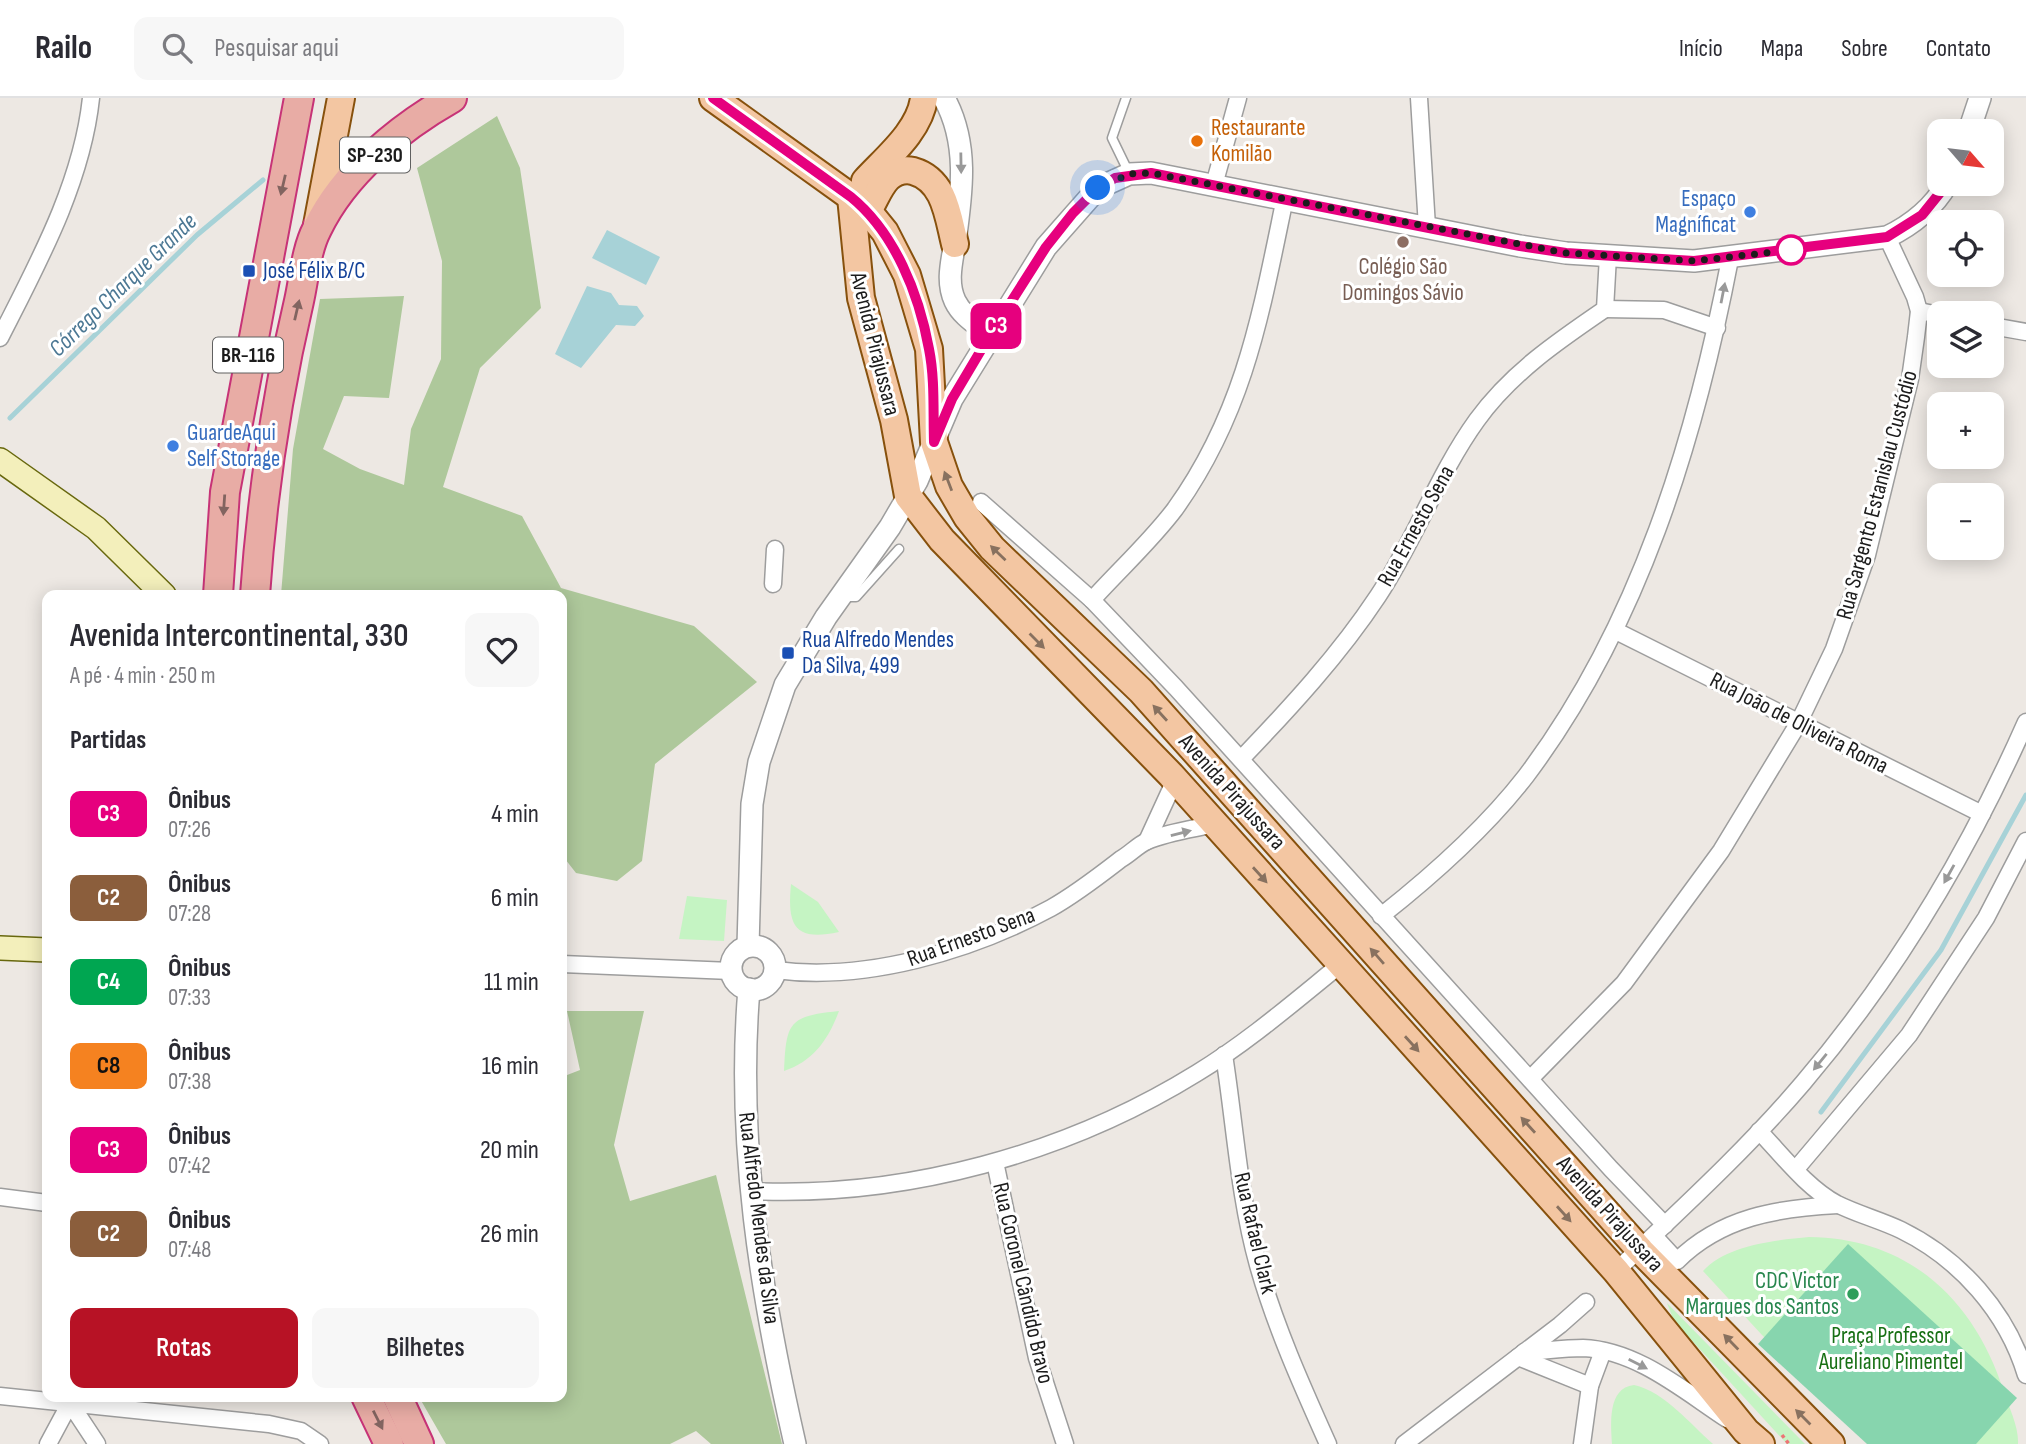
<!DOCTYPE html>
<html lang="pt">
<meta charset="utf-8">
<style>
:root{--surface:#fff;--page:#f7f7f7;--text:#2b2b33;--muted:#7c7c81;--line:#e1e1e2;--accent:#b71225}
body{margin:0;font-family:"Sofia Sans Condensed",sans-serif;background:var(--page);color:var(--text);height:100vh;display:flex;flex-direction:column;font-size:26px;white-space:nowrap}
*{box-sizing:border-box;margin:0}
p{font-size:23px;color:var(--muted)}
.icon{flex:none;width:38px;height:38px;fill:none;stroke:currentColor;stroke-width:2;stroke-linecap:round;stroke-linejoin:round}
.map{position:relative;flex:1;overflow:hidden}
.panel{position:absolute;left:42px;top:492px;width:525px;height:812px;display:flex;flex-direction:column;background:var(--surface);border-radius:14px;box-shadow:0 4px 18px #0003}
.panel>*{flex:none}
.badge{padding:0 14px;border-radius:10px;font-size:24px;line-height:46px}
.needle{width:46px;rotate:118deg}
.controls{position:absolute;left:1927px;top:21px;display:grid;gap:14px}
.controls a{display:grid;place-items:center;width:77px;height:77px;border-radius:14px;background:var(--surface);box-shadow:0 4px 18px #0003;font-size:35px}
.you{position:absolute;width:35px;height:35px;margin:-18px;border:5px solid #fff;border-radius:50%;background:#1a73e8;box-shadow:0 0 0 10px #1a73e833}
.map>.badge{position:absolute;translate:-50% -50%;box-shadow:0 0 0 4px #fff}
h2{padding:0 28px;font-size:26px;line-height:63px}
.round{display:grid;place-items:center;flex:none;width:74px;height:74px;border-radius:14px;background:var(--page)}
.headline{display:flex;align-items:center;justify-content:space-between;height:119px;padding:0 28px}
h1{font-size:33px;font-weight:600;line-height:52px}
.action{display:flex;gap:14px;margin-top:auto;padding:14px 28px}
.action a{flex:1;height:80px;border-radius:14px;background:var(--accent);color:#fff;font-size:28px;font-weight:600;line-height:80px;text-align:center}
.action a+a{background:var(--page);color:var(--text)}
ul{padding:0;list-style:none}
li{display:flex;align-items:center;gap:21px;height:84px;padding:0 28px}
li div{flex:1}
li b{display:block;font-size:26px}
li em{font-style:normal}
li .badge{min-width:77px;font-weight:700;text-align:center}
header{display:flex;align-items:center;gap:42px;box-sizing:border-box;height:98px;padding:0 35px;background:var(--surface);border-bottom:2px solid var(--line)}
header strong{font-size:33px}
nav{display:flex;gap:38px;margin-inline-start:auto;font-size:24px}
.search{width:490px;height:63px;background:var(--page);display:flex;align-items:center;gap:18px;box-sizing:border-box;padding:0 24px;border-radius:14px;color:var(--muted);font-size:26px}
.map>svg:first-child{display:block}
.forest{fill:#aec89b}
.park{fill:#c5f4c3}
.pitch{fill:#87d5ae}
.water{fill:#a7d2d7}
.lines{fill:none;stroke-linecap:round;stroke-linejoin:round}
.stream{stroke:#a7d2d7;stroke-width:5}
.service-casing{stroke:#9d9d9d;stroke-width:11}
.minor-casing{stroke:#9d9d9d;stroke-width:19}
.tertiary-casing{stroke:#9d9d9d;stroke-width:24}
.secondary-casing{stroke:#68680e;stroke-width:26}
.primary-casing{stroke:#87510d;stroke-width:30}
.trunk-casing{stroke:#c73377;stroke-width:32}
.path{stroke:#ed7476;stroke-width:3.5;stroke-dasharray:3.5 3.5;stroke-linecap:butt}
.service{stroke:#fff;stroke-width:8}
.minor{stroke:#fff;stroke-width:16}
.tertiary{stroke:#fff;stroke-width:21}
.secondary{stroke:#f3efbb;stroke-width:23}
.primary{stroke:#f3c6a2;stroke-width:26}
.trunk{stroke:#e8aca5;stroke-width:28}
.oneway{fill:#999}
.oneway2{fill:#826460}
.oneway3{fill:#88715f}
.line-casing{stroke:#fff;stroke-width:16}
.line{stroke:#e6007e;stroke-width:10}
.walk{stroke:#1c1c1c;stroke-width:7;stroke-dasharray:0 12.6}
.food-dot{fill:#e8710a;stroke:#fff;stroke-width:2.5}
.shop-dot{fill:#3f7fe0;stroke:#fff;stroke-width:2.5}
.education-dot{fill:#8d6e63;stroke:#fff;stroke-width:2.5}
.stop-dot{fill:#fff;stroke:#e6007e;stroke-width:3.5}
.transit-dot{fill:#1a4fb4;stroke:#fff;stroke-width:2.5}
.leisure-dot{fill:#2e9e5b;stroke:#fff;stroke-width:2.5}
.labels{text-anchor:middle;dominant-baseline:central;stroke-width:6;stroke-linejoin:round;paint-order:stroke}
.shield{fill:#fff;stroke:#606060;stroke-width:2}
.shield-label{font-size:21px;font-weight:bold;fill:#1c1c1c}
.food-label{font-size:23px;fill:#c56008;stroke:#fff;text-anchor:start}
.shop-label{font-size:23px;fill:#366cbe;stroke:#fff;text-anchor:end}
.education-label{font-size:23px;fill:#785e54;stroke:#fff}
.transit-label{font-size:23px;fill:#164399;stroke:#fff;text-anchor:start}
.street-label{font-size:23px;fill:#1c1c1c;stroke:#fff}
.leisure-label{font-size:23px;fill:#27864d;stroke:#fff;text-anchor:end}
.park-label{font-size:23px;fill:#187015;stroke:#fff}
.water-label{font-size:24px;font-style:italic;fill:#4c7894;stroke:#fff}
</style>
<header>
<strong>Railo</strong>
<div class="search"><svg class="icon" aria-label="search" viewBox="0 0 24 24"><circle cx="10" cy="10" r="6"/><path d="M15 15l6 6"/></svg>Pesquisar aqui</div>
<nav><a>Início</a><a>Mapa</a><a>Sobre</a><a>Contato</a></nav>
</header>
<div class="map">
<svg width="2026" height="1346" viewBox="0 0 2026 1346">
<rect width="100%" height="100%" fill="#ede8e3"/>
<g class="forest">
<polygon points="497,18 520,70 541,210 480,270 443,389 522,418 561,490 694,528 757,584 655,666 642,763 617,783 576,775 562,757 562,497 281,497 293,351 320,201 404,198 389,300 344,298 323,351 360,371 404,387 411,331 441,261 442,163 417,70"/>
<polygon points="567,913 644,913 614,1047 630,1103 716,1077 782,1346 711,1346 696,1333 670,1346 446,1346 419,1299 562,1298 562,979 580,972"/>
</g>
<g class="park">
<path d="M791,786l27,18 21,30c-45,10 -52,-7 -48,-48z"/>
<polygon points="687,798 727,802 724,843 679,841"/>
<path d="M839,913c-10,27 -25,50 -55,60 2,-49 5,-55 55,-60z"/>
<path d="M1809,1139c101,1 166,64 195,155 5,16 15,35 14,52h-140l-116,-109 -59,-64c23,-26 73,-31 106,-34z"/>
<polygon points="1667,1205 1805,1346 1787,1346 1674,1223"/>
<path d="M1634,1287c31,7 56,39 79,59h-101c-1,-20 -5,-56 22,-59z"/>
</g>
<polygon class="pitch" points="1848,1146 2017,1300 1976,1346 1867,1346 1758,1246"/>
<g class="water">
<polygon points="607,132 660,159 646,187 592,160"/>
<polygon points="587,188 611,195 619,207 637,208 644,218 635,228 616,227 581,270 555,256"/>
</g>
<g class="lines">
<g class="stream">
<polyline points="10,320 197,137 263,82"/>
<polyline points="1821,1014 1941,852 2026,697"/>
</g>
<g class="service-casing">
<g id="service">
<polyline points="1126,0 1112,40 1129,75"/>
<polyline points="844,499 856,499 899,451"/>
</g>
</g>
<g class="minor-casing">
<g id="minor">
<polyline points="1419,0 1427,129"/>
<polyline points="1214,87 1238,0"/>
<polyline points="1605,211 1664,212 1717,230"/>
<polyline points="1919,213 1939,217"/>
<polyline points="1992,228 2026,234"/>
<path d="M0,240c38,-75 82,-155 91,-240"/>
<polyline points="981,404 1092,502 1176,590 1611,1071 1665,1127"/>
<polyline points="773,486 775,451"/>
<path d="M1092,502c27,-30 59,-59 83,-91 70,-98 86,-196 110,-311"/>
<polyline points="1616,533 1982,716"/>
<path d="M1241,661c49,-51 98,-104 137,-163 37,-56 60,-122 99,-176 34,-47 81,-79 128,-111l3,-53"/>
<polyline points="1147,743 1175,682"/>
<path d="M1381,818c52,-41 104,-87 145,-140 113,-150 169,-335 204,-517"/>
<polyline points="562,866 731,873"/>
<path d="M775,872c91,12 196,-19 276,-62 25,-14 48,-32 70,-49 9,-5 17,-14 26,-18 21,-9 46,-12 68,-17"/>
<path d="M1224,957c11,70 15,142 34,210 17,61 44,121 70,179"/>
<polyline points="1530,981 1624,885 1721,753 1798,626 1834,551 1867,457 1910,281 1916,239 1919,213 1915,199 1887,139"/>
<path d="M1759,1033c23,24 48,57 78,73 20,10 43,16 64,26 59,29 106,82 125,145"/>
<polyline points="995,1064 1037,1260 1065,1346"/>
<polyline points="1796,1071 1909,937 1986,820 2026,743"/>
<path d="M751,1093c154,7 315,-37 446,-118 51,-31 97,-71 144,-109"/>
<polyline points="0,1099 47,1105"/>
<path d="M1654,1138l23,25c44,-44 101,-53 161,-56"/>
<path d="M1616,1173c64,-61 129,-120 187,-188 92,-108 166,-232 223,-361"/>
<path d="M1524,1254c19,-1 40,-4 59,-4 54,2 101,43 144,71"/>
<polyline points="1518,1259 1590,1288"/>
<polyline points="0,1298 269,1326 301,1333 320,1346"/>
<polyline points="48,1346 70,1305 97,1346"/>
<polyline points="1404,1346 1560,1227 1586,1204"/>
<polyline points="1582,1346 1590,1288 1603,1253"/>
</g>
</g>
<g class="tertiary-casing">
<g id="tertiary">
<path d="M944,0c25,45 18,94 11,144 -3,19 -9,40 0,59 7,15 23,24 35,34"/>
<polyline points="1969,33 1980,0"/>
<path d="M748,848l4,-142 7,-42 26,-77 41,-68 64,-90 27,-46 35,-82 94,-152 52,-59 31,-14 22,-1 369,73 46,7 128,8 193,-24c25,-12 46,-29 60,-53"/>
<circle cx="753" cy="870" r="22"/>
<path d="M749,891c-13,153 12,306 46,455"/>
</g>
</g>
<g class="secondary-casing">
<g id="secondary">
<polyline points="0,362 96,430 164,497"/>
<polyline points="0,850 47,852"/>
</g>
</g>
<g class="primary-casing">
<g id="primary">
<polyline points="713,0 851,99 868,113 885,134 907,177 929,251 934,344 949,388 967,419 992,450 1141,593 1641,1153 1831,1346"/>
<path d="M865,83c21,-23 55,-50 59,-83"/>
<polyline points="851,99 861,200 894,322 908,398 942,442 1171,677 1341,866 1616,1173 1746,1333 1761,1346"/>
<path d="M868,113c7,-11 11,-24 20,-33 8,-7 16,-9 25,-7 32,9 35,45 42,73"/>
<polyline points="317,127 341,0"/>
</g>
</g>
<g class="trunk-casing">
<g id="trunk">
<polyline points="218,497 225,394 299,0"/>
<path d="M255,497c7,-99 21,-196 44,-294 5,-22 7,-51 18,-72 27,-56 82,-101 135,-131"/>
<polyline points="366,1298 389,1346"/>
<polyline points="397,1298 419,1346"/>
</g>
</g>
<polyline class="path" points="1782,1337 1789,1346"/>
<use href="#service" class="service"/>
<use href="#minor" class="minor"/>
<use href="#tertiary" class="tertiary"/>
<use href="#secondary" class="secondary"/>
<use href="#primary" class="primary"/>
<use href="#trunk" class="trunk"/>
</g>
<defs><path id="oneway-solid" d="M-6-.8H1V-3.2L6.5 0L1 3.2V.8H-6Z" transform="scale(1.75)"/></defs>
<g class="oneway">
<use href="#oneway-solid" transform="translate(961 65) rotate(89)"/>
<use href="#oneway-solid" transform="translate(1723 195) rotate(-79)"/>
<use href="#oneway-solid" transform="translate(1181 735) rotate(-14)"/>
<use href="#oneway-solid" transform="translate(1949 776) rotate(119)"/>
<use href="#oneway-solid" transform="translate(1820 964) rotate(129)"/>
<use href="#oneway-solid" transform="translate(1638 1266) rotate(27)"/>
</g>
<g class="oneway2">
<use href="#oneway-solid" transform="translate(283 87) rotate(103)"/>
<use href="#oneway-solid" transform="translate(297 212) rotate(-77)"/>
<use href="#oneway-solid" transform="translate(224 407) rotate(94)"/>
<use href="#oneway-solid" transform="translate(378 1322) rotate(63)"/>
</g>
<g class="oneway3">
<use href="#oneway-solid" transform="translate(948 383) rotate(-111)"/>
<use href="#oneway-solid" transform="translate(998 455) rotate(-136)"/>
<use href="#oneway-solid" transform="translate(1037 543) rotate(45)"/>
<use href="#oneway-solid" transform="translate(1160 615) rotate(-132)"/>
<use href="#oneway-solid" transform="translate(1260 777) rotate(48)"/>
<use href="#oneway-solid" transform="translate(1377 858) rotate(-131)"/>
<use href="#oneway-solid" transform="translate(1412 946) rotate(48)"/>
<use href="#oneway-solid" transform="translate(1528 1027) rotate(-132)"/>
<use href="#oneway-solid" transform="translate(1564 1116) rotate(48)"/>
<use href="#oneway-solid" transform="translate(1731 1244) rotate(-134)"/>
<use href="#oneway-solid" transform="translate(1803 1319) rotate(-135)"/>
</g>
<g class="lines">
<g class="line-casing">
<path id="line" d="M713,0l138,99c44,36 68,97 78,152 6,30 4,62 5,93l18,-43 38,-64 56,-88 27,-34 25,-25 17,-10 36,-5 369,73 46,7 128,8 193,-24 35,-22 25,-31"/>
</g>
<use href="#line" class="line"/>
<polyline class="walk" points="1098,90 1129,76 1151,75 1566,155 1694,163 1791,152"/>
</g>
<circle class="food-dot" cx="1197" cy="43" r="7"/>
<g class="shop-dot">
<circle cx="1750" cy="114" r="7"/>
<circle cx="173" cy="348" r="7"/>
</g>
<circle class="education-dot" cx="1403" cy="144" r="7"/>
<circle class="stop-dot" cx="1791" cy="152" r="14"/>
<g class="transit-dot">
<rect x="242" y="166" width="14" height="14" rx="3.5"/>
<rect x="781" y="548" width="14" height="14" rx="3.5"/>
</g>
<circle class="leisure-dot" cx="1853" cy="1196" r="7"/>
<g class="labels">
<g class="shield">
<rect x="340" y="39.5" width="70" height="35" rx="5"/>
<rect x="213" y="239.5" width="70" height="35" rx="5"/>
</g>
<g class="shield-label">
<text x="375" y="57">SP-230</text>
<text x="248" y="257">BR-116</text>
</g>
<g class="food-label">
<text x="1211" y="30">Restaurante<tspan x="1211" dy="26">Komilão</tspan></text>
</g>
<g class="shop-label">
<text x="1736" y="101">Espaço<tspan x="1736" dy="26">Magníficat</tspan></text>
<text x="187" y="335" text-anchor="start">GuardeAqui<tspan x="187" dy="26">Self Storage</tspan></text>
</g>
<g class="education-label">
<text x="1403" y="169">Colégio São<tspan x="1403" dy="26">Domingos Sávio</tspan></text>
</g>
<g class="transit-label">
<text x="263" y="173">José Félix B/C</text>
<text x="802" y="542">Rua Alfredo Mendes<tspan x="802" dy="26">Da Silva, 499</tspan></text>
</g>
<g class="street-label">
<text transform="translate(875 246) rotate(76)">Avenida Pirajussara</text>
<text transform="translate(1877 397) rotate(-75)">Rua Sargento Estanislau Custódio</text>
<text transform="translate(1416 428) rotate(-61)">Rua Ernesto Sena</text>
<text transform="translate(1799 625) rotate(27)">Rua João de Oliveira Roma</text>
<text transform="translate(1232 694) rotate(48)">Avenida Pirajussara</text>
<text transform="translate(971 839) rotate(-20)">Rua Ernesto Sena</text>
<text transform="translate(1610 1116) rotate(48)">Avenida Pirajussara</text>
<text transform="translate(759 1120) rotate(83)">Rua Alfredo Mendes da Silva</text>
<text transform="translate(1255 1135) rotate(77)">Rua Rafael Clark</text>
<text transform="translate(1023 1185) rotate(77)">Rua Coronel Cândido Bravo</text>
</g>
<g class="leisure-label">
<text x="1839" y="1183">CDC Victor<tspan x="1839" dy="26">Marques dos Santos</tspan></text>
</g>
<g class="park-label">
<text x="1891" y="1238">Praça Professor<tspan x="1891" dy="26">Aureliano Pimentel</tspan></text>
</g>
<g class="water-label">
<text transform="translate(123 187) rotate(-44)">Córrego Charque Grande</text>
</g>
</g>
</svg>
<div class="controls">
<a><svg class="needle" viewBox="-14 -14 28 28"><path d="M0-13l5 13h-10z" fill="#e53935"/><path d="M0 13l5-13h-10z" fill="#7c7c81"/></svg></a>
<a><svg class="icon" aria-label="locate" viewBox="0 0 24 24"><circle cx="12" cy="12" r="6"/><path d="M12 2v4M12 18v4M2 12h4M18 12h4"/></svg></a>
<a><svg class="icon" aria-label="layers" viewBox="0 0 24 24"><path d="M12 4l9 5-9 5-9-5zM3 14l9 5 9-5"/></svg></a>
<a>+</a>
<a>−</a>
</div>
<div class="you" style="left:1098px;top:90px"></div>
<b class="badge" style="left:996px;top:228px;background:#e6007e;color:#fff">C3</b>
<section class="panel">
<div class="headline"><div><h1>Avenida Intercontinental, 330</h1><p>A pé · 4 min · 250 m</p></div><a class="round"><svg class="icon" aria-label="heart" viewBox="0 0 24 24"><path d="M12 20l-8-8c-3-5 5-10 8-4 3-6 11-1 8 4z"/></svg></a></div>
<h2>Partidas</h2>
<ul>
<li><span class="badge" style="background:#e6007e;color:#fff">C3</span><div><b>Ônibus</b><p>07:26</p></div><em>4 min</em></li>
<li><span class="badge" style="background:#8b5e3c;color:#fff">C2</span><div><b>Ônibus</b><p>07:28</p></div><em>6 min</em></li>
<li><span class="badge" style="background:#00a651;color:#fff">C4</span><div><b>Ônibus</b><p>07:33</p></div><em>11 min</em></li>
<li><span class="badge" style="background:#f58220;color:#111">C8</span><div><b>Ônibus</b><p>07:38</p></div><em>16 min</em></li>
<li><span class="badge" style="background:#e6007e;color:#fff">C3</span><div><b>Ônibus</b><p>07:42</p></div><em>20 min</em></li>
<li><span class="badge" style="background:#8b5e3c;color:#fff">C2</span><div><b>Ônibus</b><p>07:48</p></div><em>26 min</em></li>
</ul>
<div class="action"><a>Rotas</a><a>Bilhetes</a></div>
</section>
</div>
